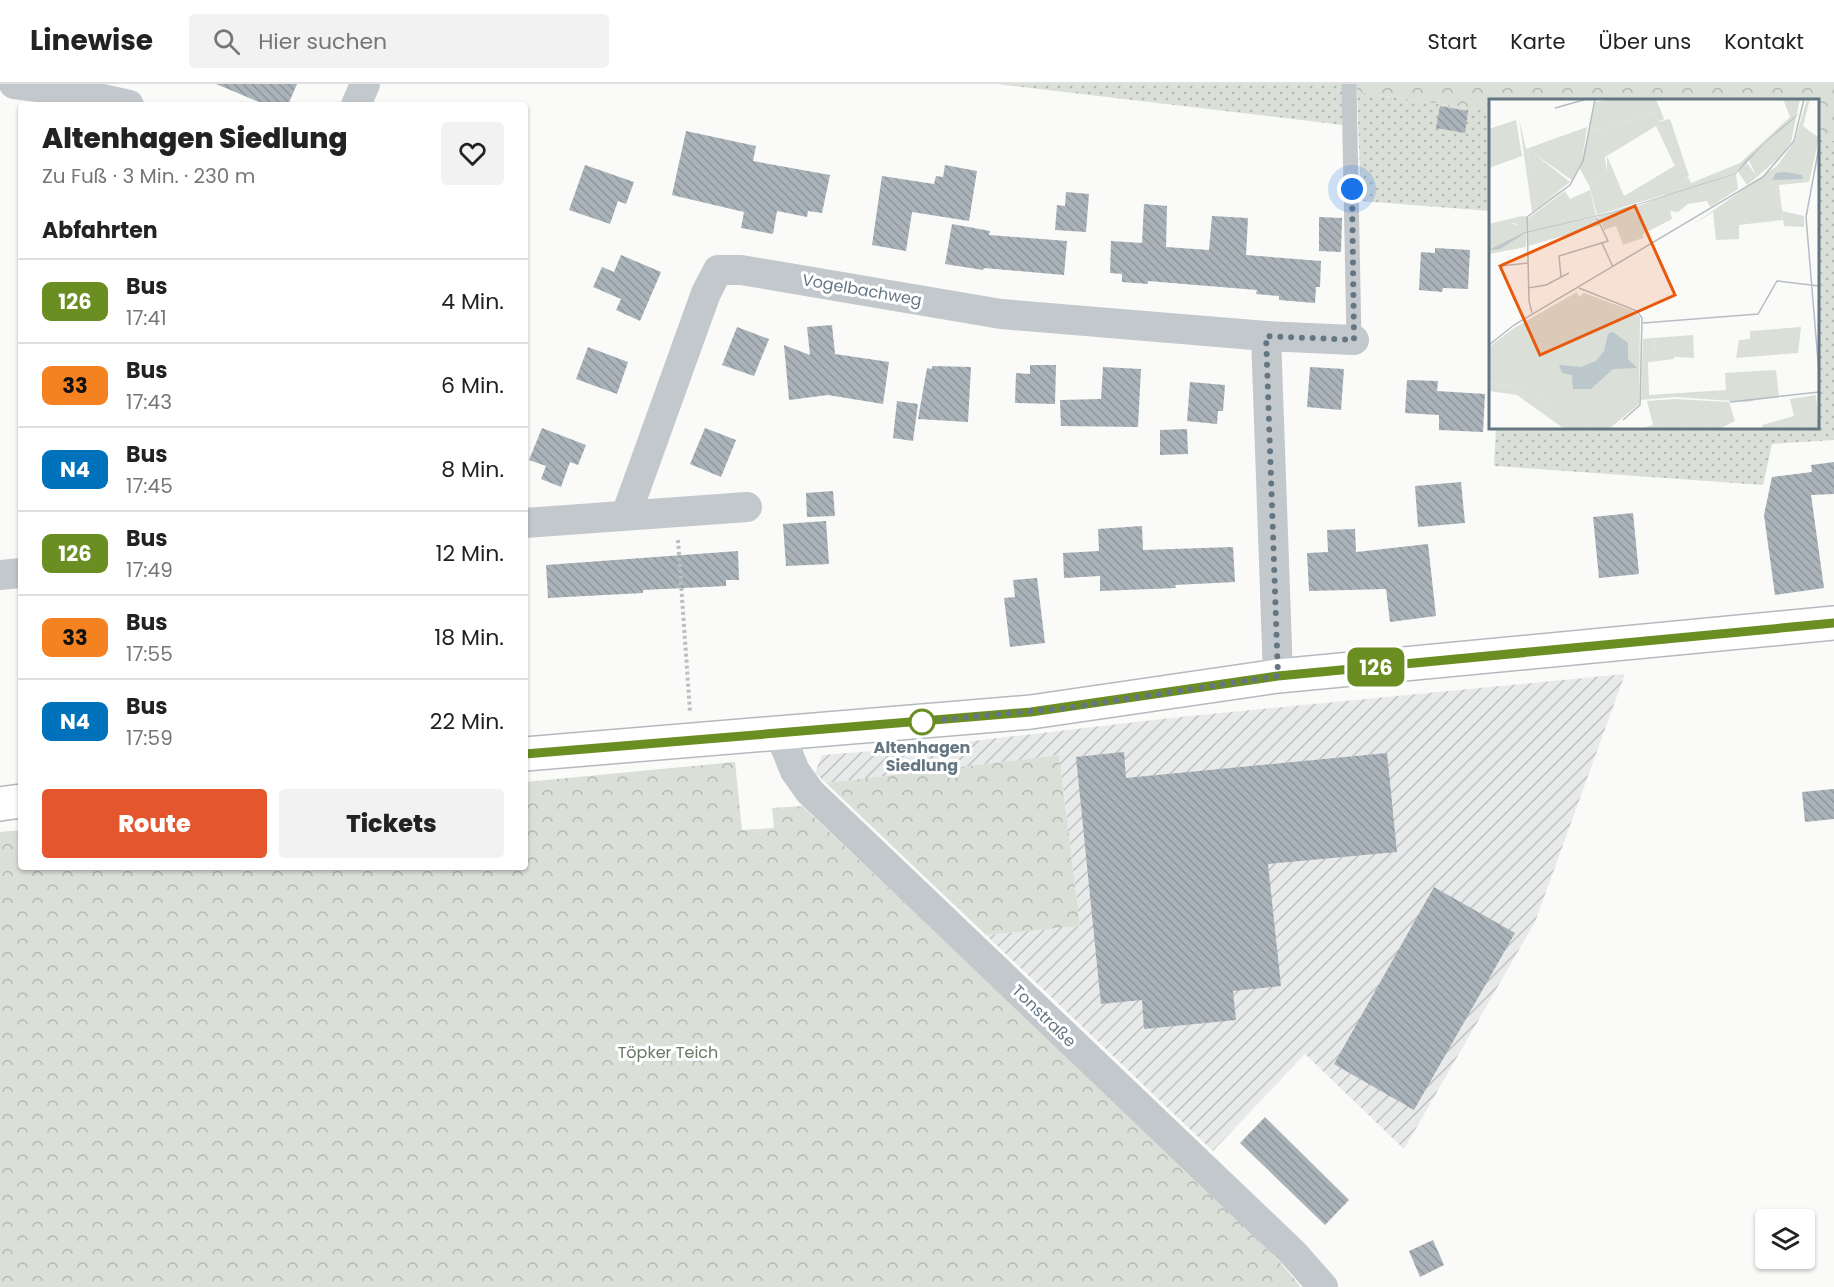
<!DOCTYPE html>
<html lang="de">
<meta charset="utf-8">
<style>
:root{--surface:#fff;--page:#f2f2f2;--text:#222;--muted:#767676;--line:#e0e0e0;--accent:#e4572e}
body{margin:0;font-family:Poppins,sans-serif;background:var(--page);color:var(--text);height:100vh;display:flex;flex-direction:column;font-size:22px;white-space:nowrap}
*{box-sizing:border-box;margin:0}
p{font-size:20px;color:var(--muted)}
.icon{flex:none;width:33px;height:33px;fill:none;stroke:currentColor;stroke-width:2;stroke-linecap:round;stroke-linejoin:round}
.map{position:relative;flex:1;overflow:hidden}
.side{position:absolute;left:18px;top:18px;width:510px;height:768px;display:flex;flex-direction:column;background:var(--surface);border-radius:6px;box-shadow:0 2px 4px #0004}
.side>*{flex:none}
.badge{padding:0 12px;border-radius:9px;font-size:21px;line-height:39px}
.tools{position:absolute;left:1755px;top:1125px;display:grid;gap:12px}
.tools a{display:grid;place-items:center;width:60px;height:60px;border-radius:6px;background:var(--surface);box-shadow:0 2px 4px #0004;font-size:30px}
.you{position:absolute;width:30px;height:30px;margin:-15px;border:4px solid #fff;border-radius:50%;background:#1a73e8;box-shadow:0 0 0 9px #1a73e833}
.map>.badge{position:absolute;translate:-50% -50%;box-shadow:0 0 0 3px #fff}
h2{padding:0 24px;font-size:22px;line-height:54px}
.round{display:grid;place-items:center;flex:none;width:63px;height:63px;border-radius:6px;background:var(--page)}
.overview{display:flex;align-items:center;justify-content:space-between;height:102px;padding:0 24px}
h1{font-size:28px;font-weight:800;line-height:45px}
.action{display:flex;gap:12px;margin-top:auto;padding:12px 24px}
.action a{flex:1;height:69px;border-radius:6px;background:var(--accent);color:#fff;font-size:24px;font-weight:800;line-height:69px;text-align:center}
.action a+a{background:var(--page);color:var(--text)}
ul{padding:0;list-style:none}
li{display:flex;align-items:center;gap:18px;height:84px;padding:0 24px;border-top:2px solid var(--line)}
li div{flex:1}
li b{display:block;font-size:22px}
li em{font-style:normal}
li .badge{min-width:66px;font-weight:700;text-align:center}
header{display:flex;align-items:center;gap:36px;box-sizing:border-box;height:84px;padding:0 30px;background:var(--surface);border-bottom:2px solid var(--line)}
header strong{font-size:28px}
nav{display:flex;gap:33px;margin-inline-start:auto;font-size:21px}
.search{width:420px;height:54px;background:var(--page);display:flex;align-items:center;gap:15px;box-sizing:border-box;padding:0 21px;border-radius:6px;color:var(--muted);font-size:22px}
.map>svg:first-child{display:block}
.industrial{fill:url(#industrial-furrows)}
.grass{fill:url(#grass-dots)}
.forest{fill:url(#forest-crowns)}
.building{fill:url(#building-back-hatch)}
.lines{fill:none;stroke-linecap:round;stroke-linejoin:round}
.secondary-casing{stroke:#b3babf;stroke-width:36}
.path{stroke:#bbbfc2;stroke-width:4;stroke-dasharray:3 3;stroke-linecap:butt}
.service{stroke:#c3c8cc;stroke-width:15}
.minor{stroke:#c3c8cc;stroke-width:30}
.secondary{stroke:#fff;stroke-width:33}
.line-casing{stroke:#fff;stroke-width:14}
.line{stroke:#6b8e23;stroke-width:9}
.walk{stroke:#657683;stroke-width:6;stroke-dasharray:0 10.8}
.stop-dot{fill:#fff;stroke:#6b8e23;stroke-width:3}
.labels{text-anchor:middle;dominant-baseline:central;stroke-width:6;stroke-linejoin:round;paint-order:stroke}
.street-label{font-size:16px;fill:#657683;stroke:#fff}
.stop-label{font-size:16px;font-weight:bold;fill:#657683;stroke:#fff}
.park-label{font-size:16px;fill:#687a64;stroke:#fff}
.inset-road{fill:none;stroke:#b5bdc2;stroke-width:1.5}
.view{fill:#e8590c;fill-opacity:0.15;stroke:#e8590c;stroke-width:3}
.inset-edge{fill:none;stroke:#657683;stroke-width:3}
</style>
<header>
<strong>Linewise</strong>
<div class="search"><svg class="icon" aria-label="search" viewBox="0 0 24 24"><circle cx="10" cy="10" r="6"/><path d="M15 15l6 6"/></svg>Hier suchen</div>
<nav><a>Start</a><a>Karte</a><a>Über uns</a><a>Kontakt</a></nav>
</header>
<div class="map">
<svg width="1834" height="1203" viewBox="0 0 1834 1203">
<defs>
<pattern id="industrial-furrows" width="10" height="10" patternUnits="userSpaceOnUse" patternTransform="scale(1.5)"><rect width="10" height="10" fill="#e8e9e9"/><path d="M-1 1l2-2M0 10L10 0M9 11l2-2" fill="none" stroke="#c0c1c2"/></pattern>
<pattern id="grass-dots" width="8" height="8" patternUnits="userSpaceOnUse" patternTransform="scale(1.5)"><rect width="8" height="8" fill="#dadfd7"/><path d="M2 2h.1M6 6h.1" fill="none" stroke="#b4b9b4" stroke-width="1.8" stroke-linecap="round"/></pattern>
<pattern id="forest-crowns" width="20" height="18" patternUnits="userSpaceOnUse" patternTransform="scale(1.5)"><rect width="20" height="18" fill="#dadfd7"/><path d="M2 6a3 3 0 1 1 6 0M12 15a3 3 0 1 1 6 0" fill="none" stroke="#b4b9b4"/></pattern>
<pattern id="building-back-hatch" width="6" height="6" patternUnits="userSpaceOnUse" patternTransform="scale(1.5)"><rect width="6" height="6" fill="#aab3b9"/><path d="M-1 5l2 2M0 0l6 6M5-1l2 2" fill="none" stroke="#8e969c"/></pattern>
</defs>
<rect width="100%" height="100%" fill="#fafaf8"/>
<polygon class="industrial" points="1625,590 1535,838 1404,1065 1305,970 1213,1067 986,851 1080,842 1059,671 826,699 815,689 822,671 911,664 1180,633"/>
<g class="grass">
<polygon points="996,0 1342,0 1343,41"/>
<polygon points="1357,8 1490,27 1490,127 1361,117"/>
<polygon points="1818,55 1834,57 1834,356 1772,360 1763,401 1494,382 1496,344 1818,344"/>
</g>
<g class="forest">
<polygon points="1356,0 1834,0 1834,57 1818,55 1818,16 1490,16 1490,27 1357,8"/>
<polygon points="1059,671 1080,842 986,851 826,699"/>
<polygon points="735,678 742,746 774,744 772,724 802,722 1204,1102 1279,1177 1301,1203 0,1203 0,748 21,746 21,783 525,783 525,698"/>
</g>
<g class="building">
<polygon points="216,0 297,0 288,21 266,21"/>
<polygon points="1440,22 1468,27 1465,49 1436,44"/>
<polygon points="686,47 756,62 753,77 830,91 822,129 808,127 807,133 777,127 773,150 741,144 744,128 672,111"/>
<polygon points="585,81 634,98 626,120 618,117 610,140 569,126"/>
<polygon points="945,81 977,87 969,137 912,128 906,167 872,161 882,92 934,100 936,92 943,93"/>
<polygon points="1066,108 1089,110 1086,148 1055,146 1057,121 1065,122"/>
<polygon points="1144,120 1167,122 1166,163 1209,166 1212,132 1248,134 1246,171 1321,177 1320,203 1316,203 1315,219 1279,216 1279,212 1256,210 1257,206 1148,197 1148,200 1122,198 1122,190 1110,189 1111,157 1142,159"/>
<polygon points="1319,133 1342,134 1341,168 1319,167"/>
<polygon points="952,140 990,147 989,151 1067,157 1064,191 984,184 983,186 945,180"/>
<polygon points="1435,164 1470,166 1468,205 1443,204 1442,208 1419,206 1421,168 1435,169"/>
<polygon points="621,171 661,188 640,237 616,226 621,215 593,203 602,183 614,188"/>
<polygon points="832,241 835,270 889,278 883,320 828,311 789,316 784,261 810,271 807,243"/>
<polygon points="737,243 769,255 754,292 722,281"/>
<polygon points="588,263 628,278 617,310 576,295"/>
<polygon points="1030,281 1056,281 1055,320 1015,319 1016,289 1030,290"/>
<polygon points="932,282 971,283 968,338 918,335 927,284 932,285"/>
<polygon points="1103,283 1141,285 1138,343 1061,342 1060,316 1101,315"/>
<polygon points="1310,283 1344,285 1341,326 1307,323"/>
<polygon points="1407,296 1438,297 1437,307 1485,310 1483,348 1439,346 1439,331 1405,329"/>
<polygon points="1190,298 1225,301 1223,327 1218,327 1217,340 1187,337"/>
<polygon points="897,317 918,320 913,357 893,354"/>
<polygon points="542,344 586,361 578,381 570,378 561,403 541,395 546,382 529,376"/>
<polygon points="705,344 736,356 721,393 690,380"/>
<polygon points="1187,345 1188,370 1160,371 1160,346"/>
<polygon points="1834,378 1834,410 1811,411 1824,504 1775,511 1764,431 1772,393 1812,388 1811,381"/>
<polygon points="1461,398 1465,439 1418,443 1415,402"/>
<polygon points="833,407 835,432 807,433 806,409"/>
<polygon points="1633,429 1639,490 1599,494 1593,433"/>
<polygon points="826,437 829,480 786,482 783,440"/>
<polygon points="1142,442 1143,466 1233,463 1235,498 1175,501 1176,504 1100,507 1100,492 1064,494 1063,469 1099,467 1098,445"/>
<polygon points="1355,445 1356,468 1428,460 1436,532 1390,538 1386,505 1309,507 1307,469 1328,468 1327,446"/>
<polygon points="738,467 739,496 726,496 726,502 643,506 643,509 548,514 546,481"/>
<polygon points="1037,494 1045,559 1010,563 1004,514 1015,513 1013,496"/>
<polygon points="1124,668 1126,694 1387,669 1397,768 1268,780 1281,902 1233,907 1236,936 1144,945 1142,916 1101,920 1076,673"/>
<polygon points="1834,705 1834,735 1805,738 1802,708"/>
<polygon points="1434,803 1515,849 1414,1026 1334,980"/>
<polygon points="1265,1033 1349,1116 1325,1141 1240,1059"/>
<polygon points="1433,1156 1444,1181 1420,1193 1409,1167"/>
</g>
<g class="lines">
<g class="secondary-casing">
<g id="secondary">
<polyline points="525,670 1031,628 1278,592 1834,539"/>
<polyline points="0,720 21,717"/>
</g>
</g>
<polyline class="path" points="678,456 690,628"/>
<polyline class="service" points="1349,0 1354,256"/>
<g class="minor">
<polyline points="14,0 63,6 129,21"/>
<polyline points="356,21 365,0"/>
<polyline points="1266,252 1278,592"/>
<polyline points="626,431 706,209 718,186 741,186 1001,230 1266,252 1354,256"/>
<polyline points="525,439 747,423"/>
<polyline points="0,491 21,489"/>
<polyline points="780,650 795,687 810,708 1293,1169 1323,1203"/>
</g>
<use href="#secondary" class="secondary"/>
</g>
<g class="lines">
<g class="line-casing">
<polyline id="line" points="525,670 1031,628 1278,592 1834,539"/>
</g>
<use href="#line" class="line"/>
<polyline class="walk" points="922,638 917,638 1065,624 1278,592 1266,252 1354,256 1352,105"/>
</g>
<circle class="stop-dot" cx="922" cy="638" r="12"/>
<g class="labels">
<g class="street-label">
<text transform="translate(862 206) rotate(10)">Vogelbachweg</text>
<text transform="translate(1044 932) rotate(44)">Tonstraße</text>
</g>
<g class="stop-label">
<text x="922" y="663">Altenhagen<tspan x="922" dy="18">Siedlung</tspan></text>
</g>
<g class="park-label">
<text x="668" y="968">Töpker Teich</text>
</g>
</g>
<g transform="translate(1489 15)">
<rect width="330" height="330" fill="#fafaf8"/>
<path d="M127,0h40l8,20 -6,3 -5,-10 -52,19 -11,-3 5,-26zM294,0h17l-9,43 -26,1 17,12 -25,22 -9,-18 -12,14 -139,42 -8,-30 18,-12v-17l17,40 52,-31 5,13 7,-1 3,6 49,-20 50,-46zM321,0l-7,27 16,12 -10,44 -30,3 4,35 -44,5v14l-23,1 -3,-28 -25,16 89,-62 18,-25 11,-39zM27,21l6,36 -33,12v-39zM44,54l37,29 -33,25 -9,-53zM247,75l2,15 -28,18 -3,-6 -19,3 -10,8 -8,-1 2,8 -29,15v4l-20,7 -7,-19 -12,4 -3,-8 80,-34zM101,91l6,26 -43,10 44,-9 4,8 -73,21 -1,-27 38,-28 5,8zM21,124l16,6v18l-37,7v-4l12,-2 -12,2v-22zM312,228l-3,26 -62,5 3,-18 11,-1v-8zM204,236l1,23 -38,-2 -3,-18zM159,263l1,33 77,-5 -1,-17 51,-3 3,26 -33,6 -71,-5 -34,3 1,-37zM0,284l38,5 30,22 6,18 -46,-33 -28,-4zM327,296l3,34h-56l-1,-4 32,-9 -4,-17zM186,300l54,3 6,19 -16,8h-79l13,-4 -6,-24z" fill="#dadfd7"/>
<path d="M164,13l5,10 12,-3 19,57 -8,3 -25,-53 -51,31 2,16 -18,12 -9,-16 10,-41 11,3zM30,20l7,30 61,-22 -5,34 -10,19 -39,-27 -5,1 9,52 32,-21 -37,27zM288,33l14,10 -9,13 -17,-12zM257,62l11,16 -10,8 -9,-13zM147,105l1,6 -24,9 -13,3 -2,-6zM293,112l22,5v11l-20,-1zM33,117l5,1 -1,12 -4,2 -7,-8 -26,5v-4zM88,193l2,5 5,-4 49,18 7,6 -1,87 -30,25h-47l-5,-19 -30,-22 -38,-5v-36l25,-19zM164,239l3,18 18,-2v5l-32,4 1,-24z" fill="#dadfd7"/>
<path d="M310,14l-5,6 -29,24 -29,31 -124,39 -87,20 -25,16 -11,1 36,-18 87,-20 124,-39 9,-12 31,-29zM296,73l17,3 1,4 -31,1 4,-7zM124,233l15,11v16l9,9 -24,1 -22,20h-18l-1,-14 -10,-2 -3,-8 22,2 15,-6 8,-10 4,-17z" fill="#bbc7cb"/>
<path class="inset-road" d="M66,9l32,-9M330,48l-13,70 13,156M113,144l11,24M11,167l28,-3M72,178l-2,-21 49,-15 -11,-23M39,189l18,-3 23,-12M90,189l58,23 5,7 -2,87 -17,15M43,214l-3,-12 -2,-84 43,-32 13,-24 12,-62M154,224l115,-9 19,-33 42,5M0,246l25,-20 249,-148 31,-36 10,-42M241,303l89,-10"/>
<path class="view" d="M146,107l40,89 -135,60 -40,-89z"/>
<rect width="330" height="330" class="inset-edge"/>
</g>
</svg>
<div class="tools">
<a><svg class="icon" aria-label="layers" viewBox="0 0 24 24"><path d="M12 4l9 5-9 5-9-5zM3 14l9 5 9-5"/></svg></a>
</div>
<div class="you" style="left:1352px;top:105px"></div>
<b class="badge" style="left:1376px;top:583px;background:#6b8e23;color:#fff">126</b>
<section class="side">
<div class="overview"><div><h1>Altenhagen Siedlung</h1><p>Zu Fuß · 3 Min. · 230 m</p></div><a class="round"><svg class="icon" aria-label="heart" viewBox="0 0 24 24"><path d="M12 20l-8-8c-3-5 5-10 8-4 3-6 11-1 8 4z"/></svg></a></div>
<h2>Abfahrten</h2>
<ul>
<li><span class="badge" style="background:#6b8e23;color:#fff">126</span><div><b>Bus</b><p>17:41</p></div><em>4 Min.</em></li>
<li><span class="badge" style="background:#f58220;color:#111">33</span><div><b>Bus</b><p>17:43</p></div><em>6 Min.</em></li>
<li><span class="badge" style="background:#0072bc;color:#fff">N4</span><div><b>Bus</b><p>17:45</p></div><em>8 Min.</em></li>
<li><span class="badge" style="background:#6b8e23;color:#fff">126</span><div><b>Bus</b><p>17:49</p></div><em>12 Min.</em></li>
<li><span class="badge" style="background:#f58220;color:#111">33</span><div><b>Bus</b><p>17:55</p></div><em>18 Min.</em></li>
<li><span class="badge" style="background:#0072bc;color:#fff">N4</span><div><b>Bus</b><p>17:59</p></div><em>22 Min.</em></li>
</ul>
<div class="action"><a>Route</a><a>Tickets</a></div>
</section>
</div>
